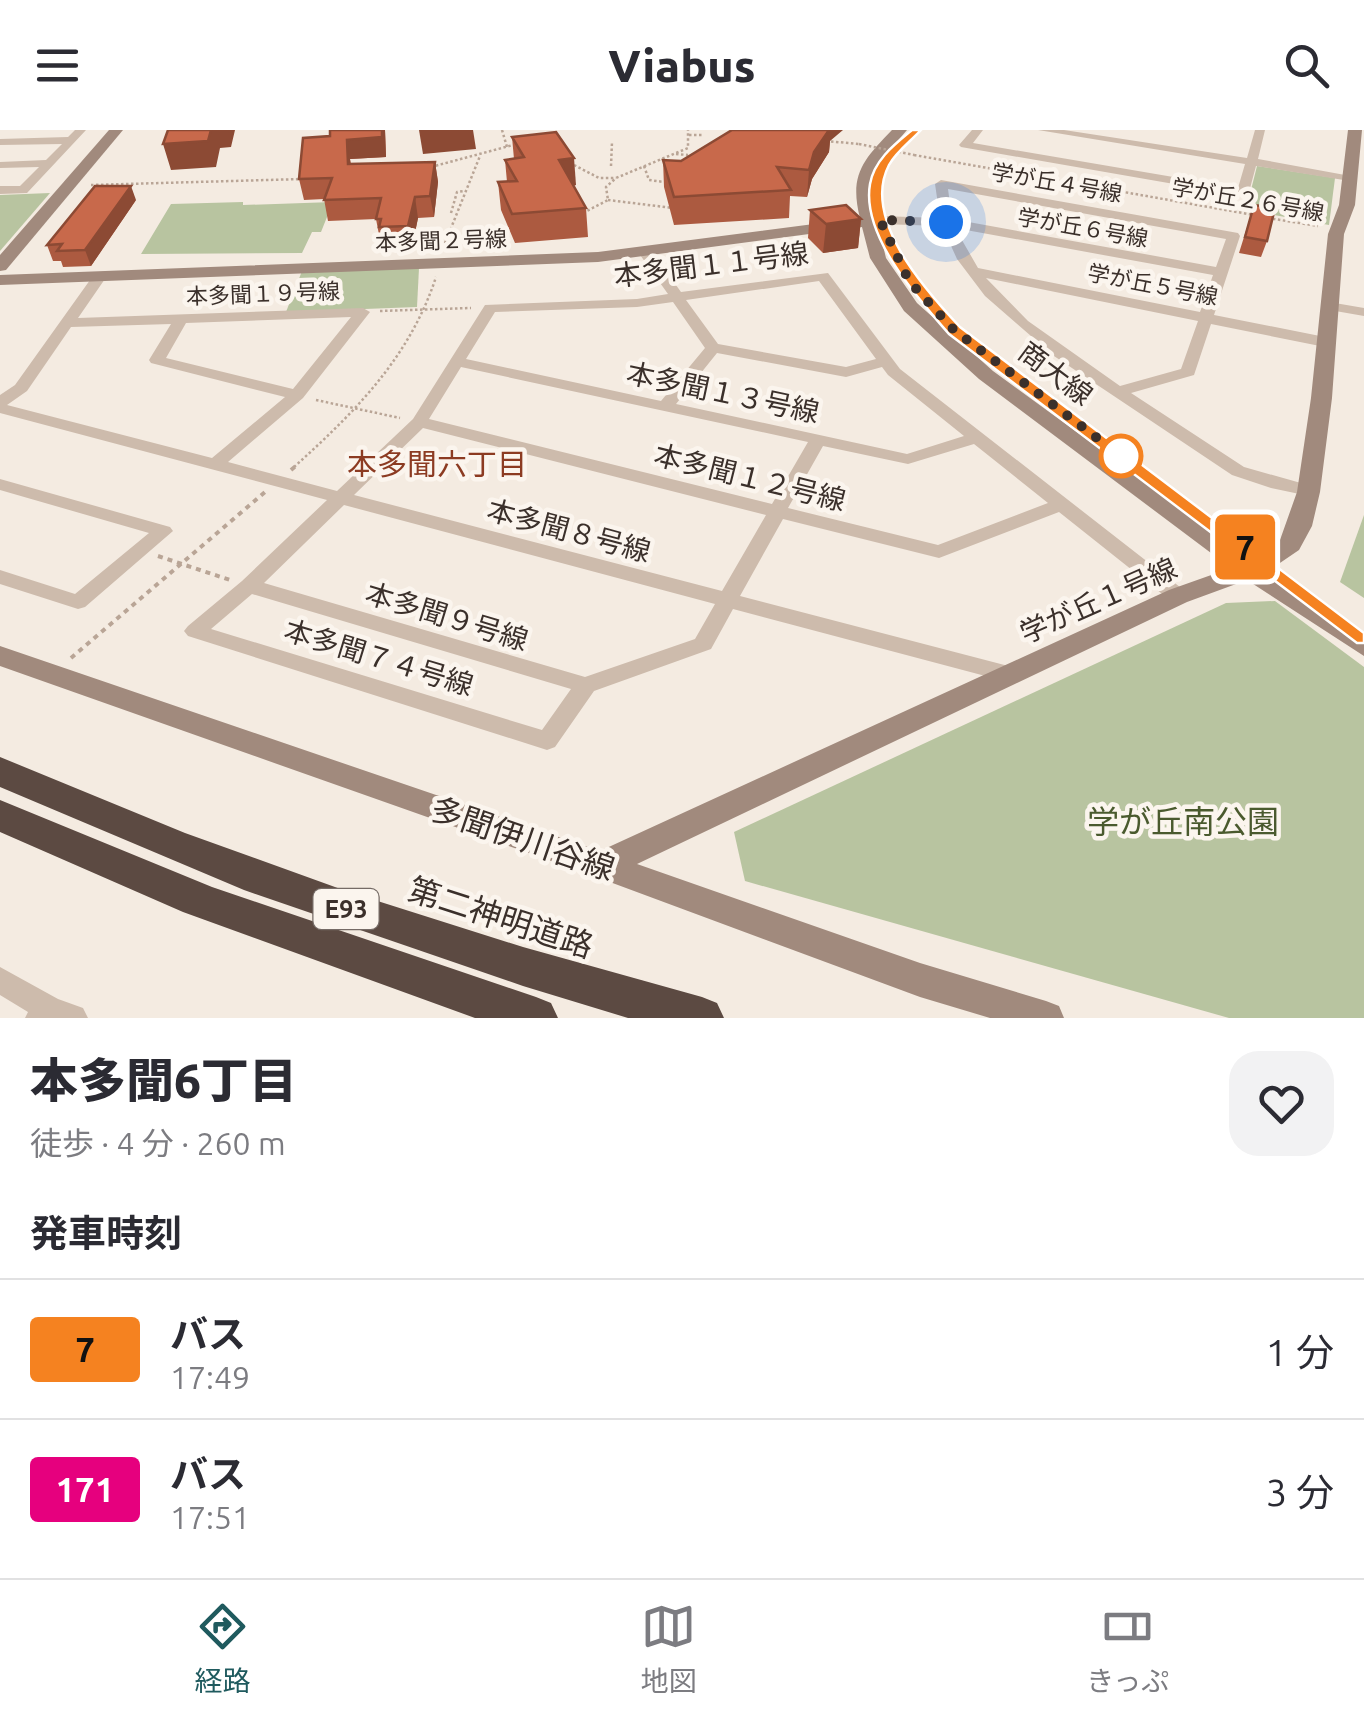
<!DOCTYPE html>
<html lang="ja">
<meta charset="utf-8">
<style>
:root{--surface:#fff;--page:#f2f2f3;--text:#2b2b33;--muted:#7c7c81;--line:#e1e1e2;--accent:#1f5a5e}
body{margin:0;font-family:Ubuntu,"Noto Sans JP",sans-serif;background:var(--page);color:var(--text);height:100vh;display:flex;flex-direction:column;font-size:38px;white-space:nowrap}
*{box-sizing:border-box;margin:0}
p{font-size:32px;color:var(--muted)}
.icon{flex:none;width:55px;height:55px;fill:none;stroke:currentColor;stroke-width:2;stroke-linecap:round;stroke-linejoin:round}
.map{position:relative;height:888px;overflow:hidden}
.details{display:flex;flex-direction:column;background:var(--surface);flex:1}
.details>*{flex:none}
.badge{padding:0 20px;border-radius:8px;font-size:35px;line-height:65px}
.you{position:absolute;width:50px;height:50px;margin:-25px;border:8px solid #fff;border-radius:50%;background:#1a73e8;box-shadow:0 0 0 15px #1a73e833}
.map>.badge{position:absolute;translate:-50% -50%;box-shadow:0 0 0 5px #fff}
h2{padding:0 30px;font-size:38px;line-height:90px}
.round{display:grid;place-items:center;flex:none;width:105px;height:105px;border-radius:30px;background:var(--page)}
.overview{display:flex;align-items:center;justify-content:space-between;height:170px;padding:0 30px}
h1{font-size:48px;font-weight:800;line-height:75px}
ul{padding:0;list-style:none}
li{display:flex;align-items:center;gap:30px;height:140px;padding:0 30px;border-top:2px solid var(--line)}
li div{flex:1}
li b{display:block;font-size:38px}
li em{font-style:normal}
li .badge{min-width:110px;font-weight:700;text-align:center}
header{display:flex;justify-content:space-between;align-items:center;height:130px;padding:0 30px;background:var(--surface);font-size:45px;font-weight:800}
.menu{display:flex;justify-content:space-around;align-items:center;height:140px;border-top:2px solid var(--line);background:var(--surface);font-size:28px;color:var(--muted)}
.menu a{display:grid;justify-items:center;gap:5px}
.menu .current{color:var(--accent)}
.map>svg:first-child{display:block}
.green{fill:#b8c4a0}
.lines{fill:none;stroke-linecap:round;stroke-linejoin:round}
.path-far1{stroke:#b9a596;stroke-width:2.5;stroke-dasharray:2.5 2.5;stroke-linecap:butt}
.path{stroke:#b9a596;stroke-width:4;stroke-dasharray:5 5;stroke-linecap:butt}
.street{fill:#cdbbac;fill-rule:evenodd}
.secondary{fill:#a18a7d;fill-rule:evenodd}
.highway{fill:#5c4a42;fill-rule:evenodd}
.path-bridge{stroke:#b9a596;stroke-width:2.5;stroke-dasharray:2.5 2.5;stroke-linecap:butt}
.wall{fill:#ac5a40}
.shaded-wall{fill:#8c4a34}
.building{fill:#c8694b;stroke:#8c4a34;stroke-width:2.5}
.line{fill:#f58220;stroke:#fff;stroke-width:2.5}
.walk{stroke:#3b302b;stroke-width:10;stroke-dasharray:0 18}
.stop-dot{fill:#fff;stroke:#f58220;stroke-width:5}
.labels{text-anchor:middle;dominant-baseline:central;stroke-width:9;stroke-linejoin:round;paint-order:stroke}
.far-street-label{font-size:22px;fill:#3b302b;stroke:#fbf5ee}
.shield{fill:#fbf5ee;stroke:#756b66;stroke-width:2.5}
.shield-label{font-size:25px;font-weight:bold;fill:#3b302b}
.street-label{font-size:28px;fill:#3b302b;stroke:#fbf5ee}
.neighbourhood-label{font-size:30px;fill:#8c3b22;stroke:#fbf5ee}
.near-park-label{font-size:32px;fill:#4a5a2e;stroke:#fbf5ee}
.near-street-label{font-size:32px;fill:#3b302b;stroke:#fbf5ee}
</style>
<header><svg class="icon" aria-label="menu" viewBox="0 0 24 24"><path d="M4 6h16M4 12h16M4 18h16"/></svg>Viabus<svg class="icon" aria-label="search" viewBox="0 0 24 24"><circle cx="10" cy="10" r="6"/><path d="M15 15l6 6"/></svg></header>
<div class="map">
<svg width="1364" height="888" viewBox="0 0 1364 888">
<rect width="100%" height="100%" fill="#f4ebe1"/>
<g class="green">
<polygon points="1257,36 1335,48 1329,95 1246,80"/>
<polygon points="50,63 0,121 0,65"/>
<polygon points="243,72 243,75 333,72 321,102 312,102 302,123 141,124 171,74"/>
<polygon points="419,138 417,177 286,182 302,141"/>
<polygon points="1364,385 1364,468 1340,452"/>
<polygon points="1275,471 1364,537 1364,888 1229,888 745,751 734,702 1226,473"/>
</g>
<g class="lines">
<g class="path-far1">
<polyline points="502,0 507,17"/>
<polyline points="689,5 704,5"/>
<polyline points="826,11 859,14"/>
<polyline points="676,24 688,25"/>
<polyline points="914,25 1254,85"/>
<polyline points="574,35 599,48 616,48"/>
<polyline points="611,36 612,12"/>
<polyline points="644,36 649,50 664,52"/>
<polyline points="431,37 513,15"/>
<polyline points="91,55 302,49"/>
<polyline points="608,70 673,78"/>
<polyline points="451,83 457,62 465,61"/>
<polyline points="583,83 608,70 606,57 616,48 688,18 688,0"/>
<polyline points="1268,88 1318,96"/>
<polyline points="443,118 480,26"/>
<polyline points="380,181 471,178"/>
<polyline points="316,270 400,288"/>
<path d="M294,337c61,-55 116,-110 142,-190"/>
</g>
<g class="path">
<polyline points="291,340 297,335"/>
<polyline points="158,426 230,450"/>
<polyline points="71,528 265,362"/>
</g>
<g class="street">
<polygon points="75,0 86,0 27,63 0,64 0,56 20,56 39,37 0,38 0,32 46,30 62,14 0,15 0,9 68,7"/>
<polygon points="972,0 983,0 973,13 1238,58 1245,34 1038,0 1064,0 1247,28 1255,0 1265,0 1258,29 1356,47 1350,51 1256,36 1249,62 1243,66 961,17 959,15"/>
<path d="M941,50l297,53 2,3 -26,79 111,22 8,5 -8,5 -114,-23 -17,51 -63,18 113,74 71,20 3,4 -3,4 -6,1 -38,-8 -39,-13 -178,-119 -69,-60 -28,-37 -15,-33 -62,-2 -6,-4 6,-4 60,2 -5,-34zM948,59l278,50 -10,28 -264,-48zM955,98l258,47 -13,37 -222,-44zM986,148l212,43 -17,48 -61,17 -92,-65z"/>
<path d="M645,118l5,1 31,43 147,-19 72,96 285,222 3,5 -3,5h-14l-112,-89 -120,46 -156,-39 -43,77 276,72 3,6 -3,6 -8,2 -275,-73 -22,40 -117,42 -39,56 -8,3 -359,-114 -4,-5 4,-5 54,-45 85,-81 -327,-87v-18l15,-10 80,-112 12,3 -29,42 285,-10 7,4 -67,86 -75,64 109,29 76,-72 72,-114 152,-6 31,-5 -30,-42zM819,151l57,78 -30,8 -128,-23 -32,-44zM673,172l32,46 -44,53 -195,-42 29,-47 142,-5zM351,187l-58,72 -127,-31 20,-35zM171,194l-22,36 2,3 134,34 -73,61 -205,-53 20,-14 44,-64zM717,223l129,24 36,-10 6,8 76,61 -57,18 -231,-50zM461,237l347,75 -36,62 -343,-85zM423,298l343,87 -44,76 -368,-96zM974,314l74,59 -110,42 -150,-37 35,-62 85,18zM344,375l371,99 -20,35 -110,38 -321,-94zM252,464l319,95 -29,41 -331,-101z"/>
<polygon points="1329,172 1364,178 1364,186 1324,179 1322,176"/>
<polygon points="0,349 170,397 173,401 85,477 78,479 0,454 0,440 75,464 149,403 0,360"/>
<polygon points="0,837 58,869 83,878 88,888 25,888 28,882 0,865"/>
</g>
<g class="secondary">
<polygon points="109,0 123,0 6,140 0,141 0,125"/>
<path d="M892,0h15c-27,32 -44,42 -32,86l13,4 -10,5 8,33 31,45 76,68 258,188 29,-19 17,-48 14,-94 17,-164 11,-29 9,-75h14l-7,75 -11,29 -12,164 -12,94 -8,34 -13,24 -31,21 96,63v22l-117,-76 -60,22 -550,262 283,99 126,38 13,5 5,12h-74l-70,-21 -329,-122 -591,-209v-20l600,205 569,-261 62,-22 -252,-189 -75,-68 -34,-53 -8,-31 -264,35 -598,23v-10l598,-23 262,-34c-11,-43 3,-58 32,-88z"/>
</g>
<g class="highway">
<polygon points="0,627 185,703 346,761 523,817 702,867 717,873 724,888 628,888 523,856 244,760 0,657"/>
<polygon points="0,670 212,757 536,867 551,873 558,888 475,888 183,782 0,702"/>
</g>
<polyline class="path-bridge" points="859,14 914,25"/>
</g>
<g class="wall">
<polygon points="330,0 385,0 386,27 350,29 351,34 435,32 438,52 434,87 418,88 412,117 383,118 382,110 380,110 376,89 328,91 324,69 304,70 299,49 330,6"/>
<polygon points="512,7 576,55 573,56 586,78 588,107 515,113 501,80 498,52 507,52 505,30 514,29"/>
<polygon points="830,11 829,22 812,49 807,67 790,66 789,88 674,95 664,57 663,30 681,31"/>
<polygon points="136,70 91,136 63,137 61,131 53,131 47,115"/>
<polygon points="1254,75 1267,111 1261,127 1239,123"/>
<polygon points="810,80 861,89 858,118 823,123 808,108"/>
</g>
<g class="shaded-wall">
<polygon points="211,0 235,0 231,17 220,18 216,37 171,40 163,14"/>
<polygon points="382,0 385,0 386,27 350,29 352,55 348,34 347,10"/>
<polygon points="419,0 473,0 476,19 423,24"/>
<polygon points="820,0 843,0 830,11 829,22 812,49 807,67 809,40"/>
<polygon points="574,28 576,55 561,57 559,30"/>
<polygon points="435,32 438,52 434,87 430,66"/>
<polygon points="131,56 136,70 91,136 85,120"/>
<polygon points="415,67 418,88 412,117 408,96"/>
<polygon points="861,89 858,118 823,123 826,94"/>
</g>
<g class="building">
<polygon points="168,0 211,0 208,11 163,14"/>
<polygon points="330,0 382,0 382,7 347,10 348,34 435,32 430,66 415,67 408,96 379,97 381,89 376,89 381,68 324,70 332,48 299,49 303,8 330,6"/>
<polygon points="732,0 829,0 814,22 809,40 777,37 791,60 674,67 663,30 681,31"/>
<polygon points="556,2 574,28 559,30 586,78 512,84 498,52 517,51 505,30 524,27 512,7"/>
<polygon points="95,56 131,56 85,120 57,121 62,114 47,115"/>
<polygon points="846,75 861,89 826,94 810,80"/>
<polygon points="1254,75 1275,78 1267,111 1245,107"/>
</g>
<path class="line" d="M912,0h9c-10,11 -25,22 -32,35 -28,54 37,126 71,162l404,306v10h-7l-408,-309c-31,-35 -88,-99 -79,-150 4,-24 25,-40 42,-54z"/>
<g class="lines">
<polyline class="walk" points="946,92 880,90 909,151 954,200 1121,326"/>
</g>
<circle class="stop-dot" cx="1121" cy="326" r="20"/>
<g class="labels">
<g class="far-street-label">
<text transform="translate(1057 52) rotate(10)">学が丘４号線</text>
<text transform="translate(1248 69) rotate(10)">学が丘２６号線</text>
<text transform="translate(1083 97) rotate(10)">学が丘６号線</text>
<text transform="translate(441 110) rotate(-2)">本多聞２号線</text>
<text transform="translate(1153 154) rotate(11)">学が丘５号線</text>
<text transform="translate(263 163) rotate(-2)">本多聞１９号線</text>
</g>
<rect class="shield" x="313.5" y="759" width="65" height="40" rx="8"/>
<g class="shield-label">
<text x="346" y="779">E93</text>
</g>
<g class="street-label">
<text transform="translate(711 134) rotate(-7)">本多聞１１号線</text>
<text transform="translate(1056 243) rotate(37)">商大線</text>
<text transform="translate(723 262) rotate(12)">本多聞１３号線</text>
<text transform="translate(750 347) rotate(14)">本多聞１２号線</text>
<text transform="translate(569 400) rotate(15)">本多聞８号線</text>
<text transform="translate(1098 470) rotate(-24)">学が丘１号線</text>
<text transform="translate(447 486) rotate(17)">本多聞９号線</text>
<text transform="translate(379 527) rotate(17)">本多聞７４号線</text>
</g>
<g class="neighbourhood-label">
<text x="437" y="334">本多聞六丁目</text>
</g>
<g class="near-park-label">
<text x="1183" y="691">学が丘南公園</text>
</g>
<g class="near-street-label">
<text transform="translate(523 708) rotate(19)">多聞伊川谷線</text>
<text transform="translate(501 787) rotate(18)">第二神明道路</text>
</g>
</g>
</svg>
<div class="you" style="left:946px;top:92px"></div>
<b class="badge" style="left:1245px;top:417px;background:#f58220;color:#111">7</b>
</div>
<section class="details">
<div class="overview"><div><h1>本多聞6丁目</h1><p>徒歩 · 4 分 · 260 m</p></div><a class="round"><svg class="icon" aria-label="heart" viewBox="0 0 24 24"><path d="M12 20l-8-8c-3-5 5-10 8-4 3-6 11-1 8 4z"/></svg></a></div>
<h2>発車時刻</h2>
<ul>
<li><span class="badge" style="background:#f58220;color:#111">7</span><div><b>バス</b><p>17:49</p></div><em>1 分</em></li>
<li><span class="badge" style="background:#e6007e;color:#fff">171</span><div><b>バス</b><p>17:51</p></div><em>3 分</em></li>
</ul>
</section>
<nav class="menu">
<a class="current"><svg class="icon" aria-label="directions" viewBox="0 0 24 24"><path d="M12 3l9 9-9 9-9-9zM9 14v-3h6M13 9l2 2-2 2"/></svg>経路</a>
<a><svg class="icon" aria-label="map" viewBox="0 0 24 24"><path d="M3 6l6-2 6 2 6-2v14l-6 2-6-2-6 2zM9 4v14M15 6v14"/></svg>地図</a>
<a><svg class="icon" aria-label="tickets" viewBox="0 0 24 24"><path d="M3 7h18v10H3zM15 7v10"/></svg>きっぷ</a>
</nav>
